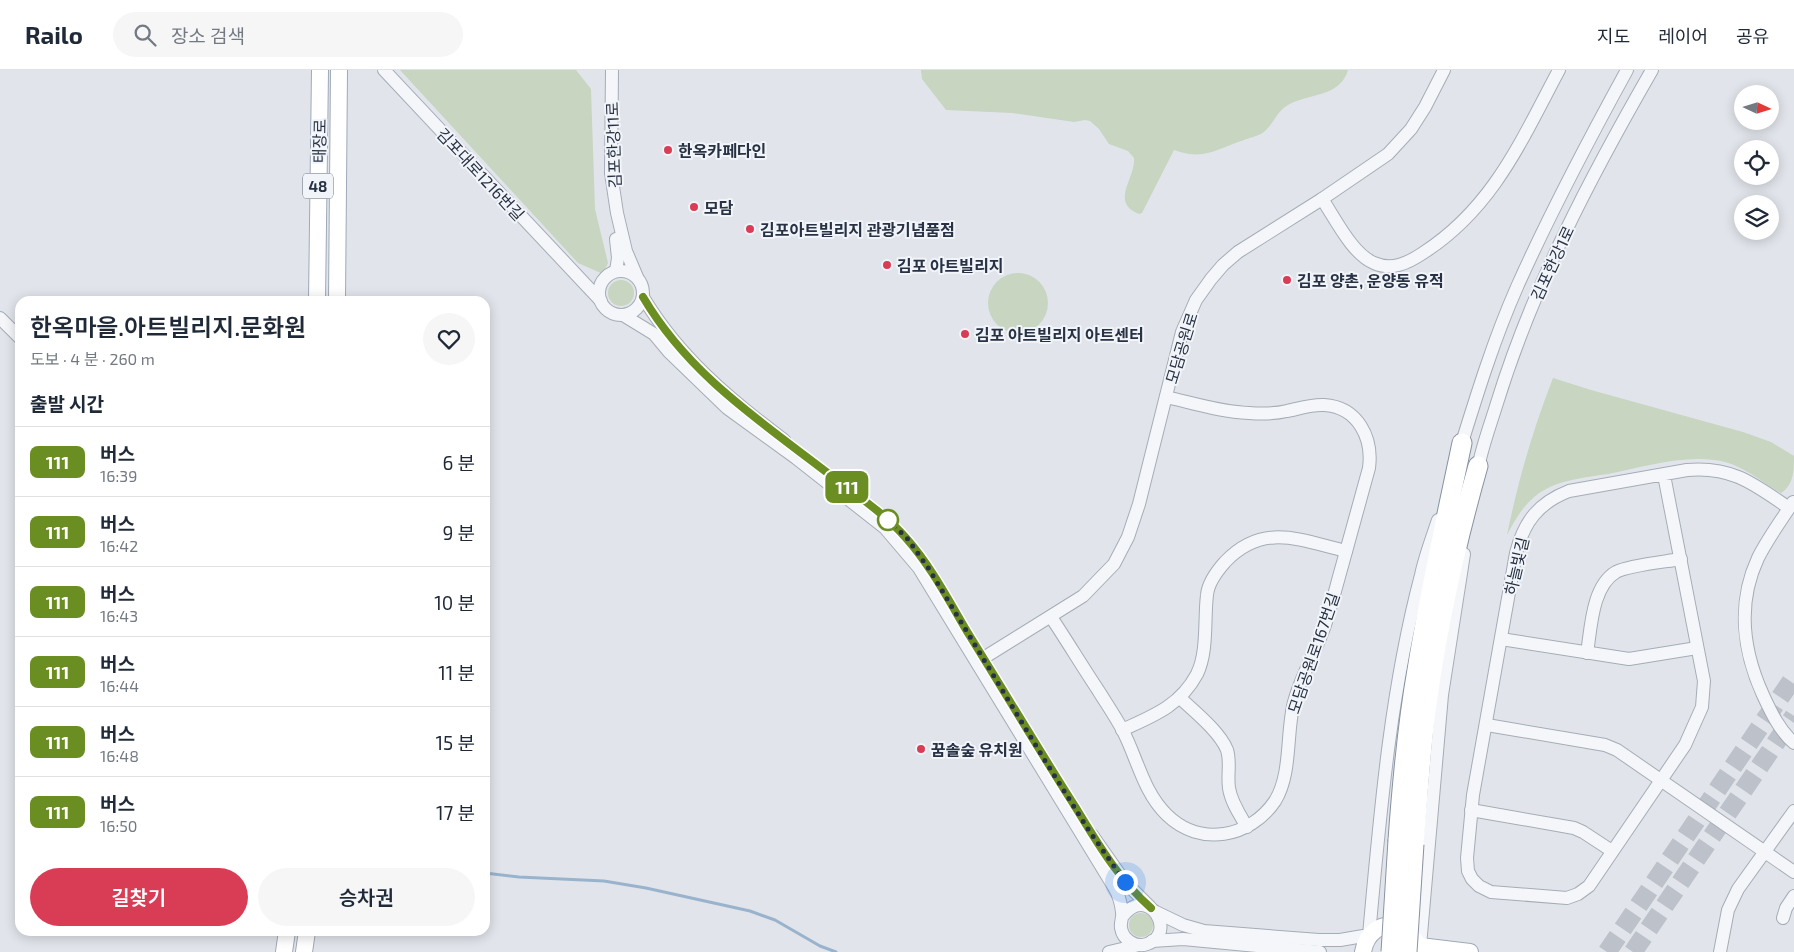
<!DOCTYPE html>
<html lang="ko">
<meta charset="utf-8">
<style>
:root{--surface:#fff;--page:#f6f6f7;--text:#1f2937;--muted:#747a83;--line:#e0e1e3;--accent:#d93d55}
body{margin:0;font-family:"Exo 2","Noto Sans KR",sans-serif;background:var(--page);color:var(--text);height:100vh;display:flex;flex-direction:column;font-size:19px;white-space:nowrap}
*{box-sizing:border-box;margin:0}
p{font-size:16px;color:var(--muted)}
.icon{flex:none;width:28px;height:28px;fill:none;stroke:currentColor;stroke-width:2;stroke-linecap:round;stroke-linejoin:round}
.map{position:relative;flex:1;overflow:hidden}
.sheet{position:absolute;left:15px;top:226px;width:475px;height:640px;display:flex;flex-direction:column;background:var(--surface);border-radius:15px;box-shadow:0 2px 12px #0003}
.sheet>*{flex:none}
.badge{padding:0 10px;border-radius:8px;font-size:18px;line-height:32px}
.needle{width:32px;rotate:94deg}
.buttons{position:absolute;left:1734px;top:15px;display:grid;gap:10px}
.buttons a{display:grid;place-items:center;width:45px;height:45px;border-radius:50%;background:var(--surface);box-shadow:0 2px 12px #0003;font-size:25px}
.you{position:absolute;width:25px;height:25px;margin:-12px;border:4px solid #fff;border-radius:50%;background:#1a73e8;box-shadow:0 0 0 8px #1a73e833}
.map>.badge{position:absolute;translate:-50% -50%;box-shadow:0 0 0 2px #fff}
h2{padding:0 15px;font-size:19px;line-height:45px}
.round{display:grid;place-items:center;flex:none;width:52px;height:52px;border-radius:26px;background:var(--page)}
.head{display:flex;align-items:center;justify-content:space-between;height:85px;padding:0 15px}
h1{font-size:24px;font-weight:600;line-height:38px}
.primary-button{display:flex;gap:10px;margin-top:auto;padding:10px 15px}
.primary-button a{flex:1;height:58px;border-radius:30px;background:var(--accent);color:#fff;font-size:20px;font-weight:600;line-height:58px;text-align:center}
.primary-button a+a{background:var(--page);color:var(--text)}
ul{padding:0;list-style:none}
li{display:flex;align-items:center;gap:15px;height:70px;padding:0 15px;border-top:1px solid var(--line)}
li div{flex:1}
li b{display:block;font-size:19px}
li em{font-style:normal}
li .badge{min-width:55px;font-weight:700;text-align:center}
header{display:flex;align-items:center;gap:30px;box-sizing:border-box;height:70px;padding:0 25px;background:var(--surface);border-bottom:1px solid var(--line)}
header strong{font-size:24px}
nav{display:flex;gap:28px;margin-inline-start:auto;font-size:18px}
.search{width:350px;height:45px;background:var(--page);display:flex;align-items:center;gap:12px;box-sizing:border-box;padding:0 18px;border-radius:28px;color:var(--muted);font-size:19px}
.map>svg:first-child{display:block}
.green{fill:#c7d5c1}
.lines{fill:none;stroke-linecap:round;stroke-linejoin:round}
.stream{stroke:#99b3cd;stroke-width:3}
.highway-tunnel{stroke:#bcc1ca;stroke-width:19;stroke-dasharray:19 9;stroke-linecap:butt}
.minor-casing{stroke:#a6acb6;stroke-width:14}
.major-casing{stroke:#9fa9b8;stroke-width:18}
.highway-casing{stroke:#8792a3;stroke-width:21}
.minor{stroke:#f4f6f9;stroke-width:12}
.major{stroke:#fff;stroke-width:16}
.highway{stroke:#fff;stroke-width:19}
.highway-bridge-casing{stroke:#8792a3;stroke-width:21;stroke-linecap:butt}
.highway-bridge{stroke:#fff;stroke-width:19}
.line-casing{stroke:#fff;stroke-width:11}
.line{stroke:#6b8e23;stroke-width:8}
.walk{stroke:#283244;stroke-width:5;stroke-dasharray:0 9}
.poi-dot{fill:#d93d55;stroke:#f1f4f8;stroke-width:2}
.stop-dot{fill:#fff;stroke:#6b8e23;stroke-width:2.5}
.labels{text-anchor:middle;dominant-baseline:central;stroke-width:4;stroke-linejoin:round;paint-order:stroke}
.shield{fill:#f1f4f8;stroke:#646c7a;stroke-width:1}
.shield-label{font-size:15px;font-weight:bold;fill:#283244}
.street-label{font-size:16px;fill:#283244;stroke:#f1f4f8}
.poi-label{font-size:16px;font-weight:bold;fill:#283244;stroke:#f1f4f8;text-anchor:start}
</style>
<header>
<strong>Railo</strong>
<div class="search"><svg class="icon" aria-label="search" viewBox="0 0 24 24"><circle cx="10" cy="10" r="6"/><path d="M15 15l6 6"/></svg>장소 검색</div>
<nav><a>지도</a><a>레이어</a><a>공유</a></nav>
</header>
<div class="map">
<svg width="1794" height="882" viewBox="0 0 1794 882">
<rect width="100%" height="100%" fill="#e1e5eb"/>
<g class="green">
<polygon points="400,0 576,0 591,19 595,139 608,193 603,204 578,193"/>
<path d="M921,0h427c-8,28 -40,23 -60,35 -11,6 -14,18 -23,26 -5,5 -14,6 -21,9 -28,9 -39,21 -70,10l-32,63 -3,1c-30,-12 -3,-36 -5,-56l-6,-7 -19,-7 -10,-15 -9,-8 -5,-1 -11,2 -62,-9 -66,-3 -24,-31z"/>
<circle cx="1018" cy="233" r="30"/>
<circle cx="621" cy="223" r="13"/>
<path d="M1553,308l38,12 152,42 28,10 23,14c0,14 0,29 -13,37 -18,-10 -36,-26 -56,-31 -38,-9 -80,5 -117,12 -20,3 -43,5 -62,15 -19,10 -29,27 -39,46 11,-54 26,-106 46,-157z"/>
<circle cx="1141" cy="855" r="12"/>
</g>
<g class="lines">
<polyline class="stream" points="485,803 519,807 604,811 646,818 750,841 775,850 820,876 836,882"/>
<g class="highway-tunnel">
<polyline points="1607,882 1794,607"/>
<polyline points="1633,882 1794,646"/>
</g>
<g class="minor-casing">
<g id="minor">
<polyline points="384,0 601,231"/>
<polyline points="612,0 611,103 617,143 626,181 637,207"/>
<path d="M1322,129c13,19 30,55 52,64 18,8 34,0 49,-10 70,-45 98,-112 136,-183"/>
<polyline points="616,201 618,188 616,169"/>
<circle cx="621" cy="223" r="22"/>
<path d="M643,227c35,59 86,102 141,143"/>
<path d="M623,245l31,19 15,18 58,56 69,50 89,70 34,40 195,319c5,8 7,16 8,25 1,6 -2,10 -1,16 2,12 15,20 26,16 32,-11 0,-61 -24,-28"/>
<polyline points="0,248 20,268"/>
<path d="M1460,379c17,-55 34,-110 57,-162 33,-74 71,-146 110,-217"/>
<path d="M1477,403c4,-24 13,-47 20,-70 36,-117 94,-227 155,-333"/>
<path d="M1664,405l40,206 -2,26 -17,38 -96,141 -11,8 -11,4 -76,-6 -12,-6 -7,-7 -4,-8 -1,-13 6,-63 43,-242c8,-31 22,-50 53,-62l118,-21c45,-4 67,14 102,38"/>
<path d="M1793,432c-12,19 -25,36 -35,56 -21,45 -15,93 5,137 8,17 16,35 31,48"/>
<path d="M1051,547c16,24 31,49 47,73 8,13 17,26 24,39 15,28 21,63 45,86 33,32 83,23 108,-14 17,-27 11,-69 19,-99 7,-26 21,-49 30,-74 7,-20 12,-41 18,-62 9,-32 18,-65 27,-98 4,-30 -11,-61 -45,-63 -13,-1 -25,4 -37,6 -13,3 -26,3 -38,2 -28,-1 -56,-10 -83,-16"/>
<polyline points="1501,569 1629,589 1697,578"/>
<path d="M1587,583c4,-25 5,-67 29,-81 14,-7 48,-10 65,-13"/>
<polyline points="977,592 1083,526 1114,494 1128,467 1139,434 1182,262 1196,230 1211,209 1223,195 1238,182 1322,129 1388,84 1411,59 1425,37 1444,0"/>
<path d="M1180,628c14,13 40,34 47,52 4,12 0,25 2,38 2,14 11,27 18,39"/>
<polyline points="1487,655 1605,675 1617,680 1794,802"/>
<path d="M1122,660c31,-14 58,-24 75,-56 11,-22 7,-55 10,-79 1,-12 10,-24 18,-33 38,-40 75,-22 121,-11"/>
<polyline points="1471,740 1574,758 1583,762 1612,781"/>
<polyline points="1092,765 1125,812 1150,837"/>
<path d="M1156,842l27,13 21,6 115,9h21l29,-5c11,-120 21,-243 52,-360 4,-19 11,-37 17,-55"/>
<polyline points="1783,848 1786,838 1794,826"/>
<polyline points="1152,871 1183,869 1320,882"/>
<polyline points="1420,876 1442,625 1464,484"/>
<polyline points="1109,882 1139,875"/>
<polyline points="1720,882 1728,840 1738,819 1794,741"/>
</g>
</g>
<g class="major-casing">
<g id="major">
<polyline points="317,231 320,0"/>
<polyline points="337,231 339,0"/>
<polyline points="1420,876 1470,882"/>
<polyline points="284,882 287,861"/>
<polyline points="304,882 307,861"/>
<path d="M1363,882c3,-18 18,-32 37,-24 8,3 14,11 20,18l-1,6"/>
</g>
</g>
<g class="highway-casing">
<g id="highway">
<path d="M1398,770c4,-56 9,-113 19,-170 12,-76 29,-151 45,-227"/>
<path d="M1414,774c4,-44 6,-89 12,-133 11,-83 29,-164 52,-245"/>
</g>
</g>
<use href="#minor" class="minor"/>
<use href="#major" class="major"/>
<use href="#highway" class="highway"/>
<g class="highway-bridge-casing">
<g id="highway-bridge">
<polyline points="1391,882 1398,770"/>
<polyline points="1407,882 1414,774"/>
</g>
</g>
<use href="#highway-bridge" class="highway-bridge"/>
</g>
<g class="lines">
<g class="line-casing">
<path id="line" d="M643,227c46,78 116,123 186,177 26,20 55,39 77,64 25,28 43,63 62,95 36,58 71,117 108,175 22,36 43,72 75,100"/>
</g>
<use href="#line" class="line"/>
<polyline class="walk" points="888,450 907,468 929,499 1044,689 1088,759 1125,812"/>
</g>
<g class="poi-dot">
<circle cx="668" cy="80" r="5"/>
<circle cx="694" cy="137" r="5"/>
<circle cx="750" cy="159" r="5"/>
<circle cx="887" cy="195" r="5"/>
<circle cx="1287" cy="210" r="5"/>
<circle cx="965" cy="264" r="5"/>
<circle cx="921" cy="679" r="5"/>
</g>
<circle class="stop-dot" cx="888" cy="450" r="10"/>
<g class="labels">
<rect class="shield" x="303" y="103.5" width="30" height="25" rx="4"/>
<g class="shield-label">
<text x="318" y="116">48</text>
</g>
<g class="street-label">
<text transform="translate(319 71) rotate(-89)">태장로</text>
<text transform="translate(613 75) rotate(-92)">김포한강11로</text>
<text transform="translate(481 104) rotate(47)">김포대로1216번길</text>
<text transform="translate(1552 193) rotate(-65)">김포한강1로</text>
<text transform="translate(1181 278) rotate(-73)">모담공원로</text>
<text transform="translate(1516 496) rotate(-77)">하늘빛길</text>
<text transform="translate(1313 583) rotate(-71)">모담공원로167번길</text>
</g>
<g class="poi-label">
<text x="678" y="80">한옥카페다인</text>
<text x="704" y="137">모담</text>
<text x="760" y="159">김포아트빌리지 관광기념품점</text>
<text x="897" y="195">김포 아트빌리지</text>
<text x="1297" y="210">김포 양촌, 운양동 유적</text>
<text x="975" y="264">김포 아트빌리지 아트센터</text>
<text x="931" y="679">꿈솔숲 유치원</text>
</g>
</g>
</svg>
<div class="buttons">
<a><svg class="needle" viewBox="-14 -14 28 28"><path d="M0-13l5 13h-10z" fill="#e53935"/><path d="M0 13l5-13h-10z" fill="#747a83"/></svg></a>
<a><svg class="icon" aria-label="locate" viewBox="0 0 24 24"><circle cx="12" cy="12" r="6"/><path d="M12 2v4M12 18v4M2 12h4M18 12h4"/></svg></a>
<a><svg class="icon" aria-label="layers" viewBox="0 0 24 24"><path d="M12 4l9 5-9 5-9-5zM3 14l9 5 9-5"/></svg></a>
</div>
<div class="you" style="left:1125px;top:812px"></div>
<b class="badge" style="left:847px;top:417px;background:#6b8e23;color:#fff">111</b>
<section class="sheet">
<div class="head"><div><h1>한옥마을.아트빌리지.문화원</h1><p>도보 · 4 분 · 260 m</p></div><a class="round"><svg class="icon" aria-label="heart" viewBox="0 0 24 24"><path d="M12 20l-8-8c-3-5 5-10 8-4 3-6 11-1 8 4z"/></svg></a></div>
<h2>출발 시간</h2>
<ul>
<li><span class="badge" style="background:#6b8e23;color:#fff">111</span><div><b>버스</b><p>16:39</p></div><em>6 분</em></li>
<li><span class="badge" style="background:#6b8e23;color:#fff">111</span><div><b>버스</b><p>16:42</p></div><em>9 분</em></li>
<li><span class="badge" style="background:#6b8e23;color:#fff">111</span><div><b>버스</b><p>16:43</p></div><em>10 분</em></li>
<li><span class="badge" style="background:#6b8e23;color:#fff">111</span><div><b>버스</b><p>16:44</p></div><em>11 분</em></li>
<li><span class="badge" style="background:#6b8e23;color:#fff">111</span><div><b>버스</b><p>16:48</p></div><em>15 분</em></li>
<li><span class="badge" style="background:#6b8e23;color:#fff">111</span><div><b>버스</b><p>16:50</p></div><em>17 분</em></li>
</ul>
<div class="primary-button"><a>길찾기</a><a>승차권</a></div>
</section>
</div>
